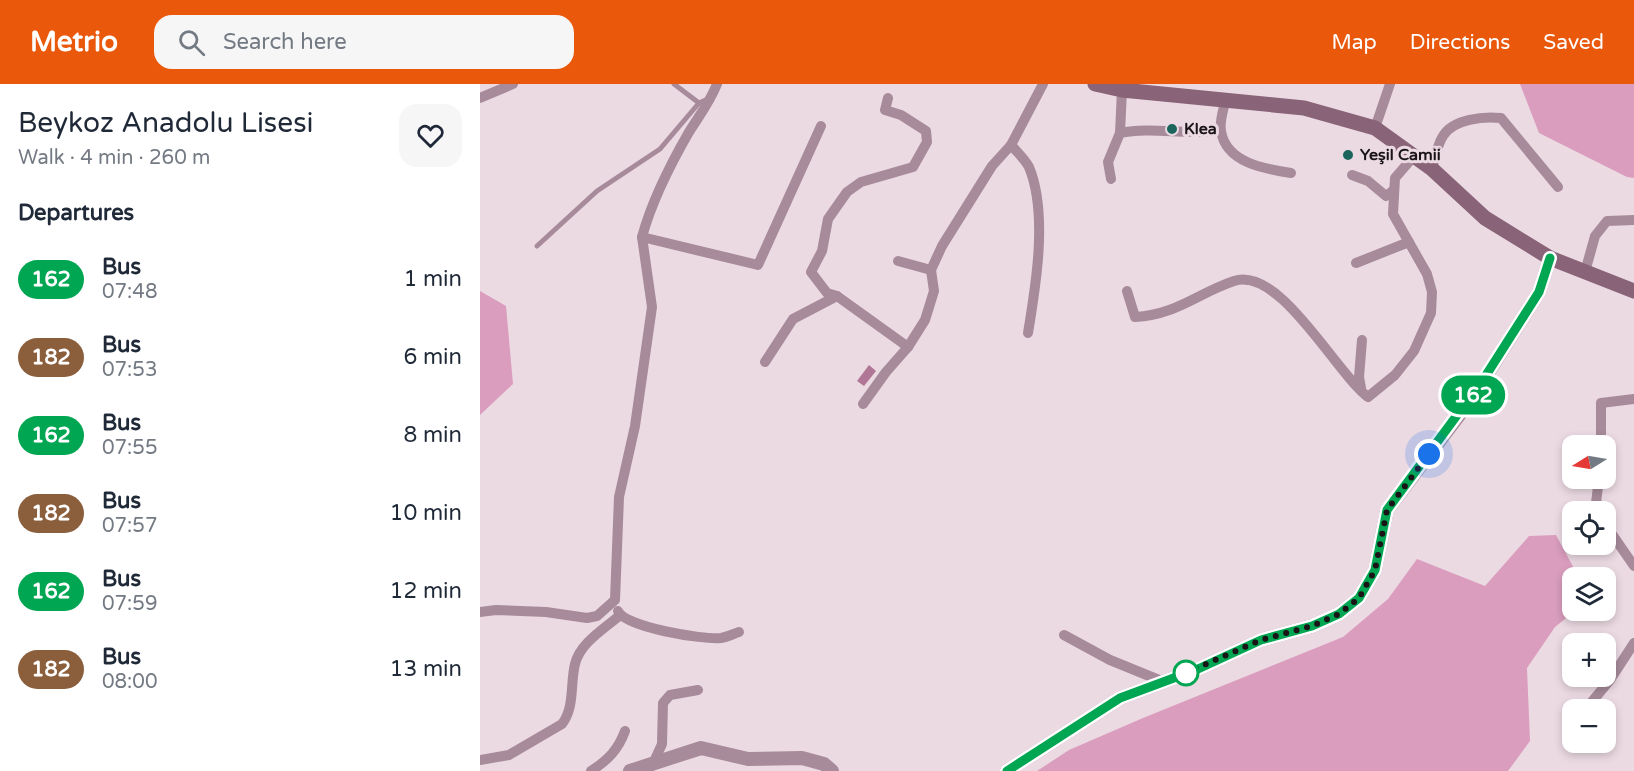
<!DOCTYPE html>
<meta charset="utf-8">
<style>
:root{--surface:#fff;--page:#f6f6f7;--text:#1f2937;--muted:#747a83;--accent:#ea580c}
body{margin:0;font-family:"Varela Round",sans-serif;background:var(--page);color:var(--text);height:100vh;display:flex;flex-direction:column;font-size:22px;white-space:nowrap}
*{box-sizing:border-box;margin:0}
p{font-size:20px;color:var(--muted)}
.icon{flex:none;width:33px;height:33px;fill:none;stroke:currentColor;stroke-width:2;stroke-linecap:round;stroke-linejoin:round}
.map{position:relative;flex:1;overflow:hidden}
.sheet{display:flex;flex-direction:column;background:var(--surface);width:480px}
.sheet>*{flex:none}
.badge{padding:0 12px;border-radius:20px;font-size:21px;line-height:39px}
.needle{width:39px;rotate:259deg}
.fabs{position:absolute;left:1082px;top:351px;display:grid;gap:12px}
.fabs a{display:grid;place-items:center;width:54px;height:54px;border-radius:12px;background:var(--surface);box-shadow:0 3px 9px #0003;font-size:30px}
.you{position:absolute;width:30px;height:30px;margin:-15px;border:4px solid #fff;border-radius:50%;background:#1a73e8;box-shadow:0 0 0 9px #1a73e833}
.map>.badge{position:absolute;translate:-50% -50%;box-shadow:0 0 0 3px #fff}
h2{padding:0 18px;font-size:22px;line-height:54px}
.round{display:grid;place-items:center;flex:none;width:63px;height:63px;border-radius:18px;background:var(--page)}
.summary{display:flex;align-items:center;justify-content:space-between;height:102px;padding:0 18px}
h1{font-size:28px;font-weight:600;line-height:45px}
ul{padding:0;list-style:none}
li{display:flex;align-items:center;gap:18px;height:78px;padding:0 18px}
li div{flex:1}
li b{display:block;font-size:22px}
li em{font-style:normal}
li .badge{min-width:66px;font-weight:700;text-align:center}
header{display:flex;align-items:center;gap:36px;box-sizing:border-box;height:84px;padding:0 30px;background:var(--accent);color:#fff}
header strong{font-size:28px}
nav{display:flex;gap:33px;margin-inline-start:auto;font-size:21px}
.search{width:420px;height:54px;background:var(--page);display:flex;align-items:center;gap:15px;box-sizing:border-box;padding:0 21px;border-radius:18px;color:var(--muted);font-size:22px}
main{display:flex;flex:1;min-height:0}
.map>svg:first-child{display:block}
.forest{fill:#da9dbe}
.water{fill:#b07696}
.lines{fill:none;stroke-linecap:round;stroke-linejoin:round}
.service{stroke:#a78b9a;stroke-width:5}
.minor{stroke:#a78b9a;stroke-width:10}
.tertiary{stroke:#a78b9a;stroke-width:14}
.secondary{stroke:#896378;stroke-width:15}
.line-casing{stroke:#fff;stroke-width:14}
.line{stroke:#00a651;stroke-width:9}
.walk{stroke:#1a1417;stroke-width:6;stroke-dasharray:0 10.8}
.poi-dot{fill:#1b655d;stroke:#ecdae3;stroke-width:2}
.stop-dot{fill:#fff;stroke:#00a651;stroke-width:3}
.labels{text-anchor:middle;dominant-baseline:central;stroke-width:6;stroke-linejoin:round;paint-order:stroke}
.poi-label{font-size:16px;font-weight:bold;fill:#1a1417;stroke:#ecdae3;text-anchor:start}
</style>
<header>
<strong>Metrio</strong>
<div class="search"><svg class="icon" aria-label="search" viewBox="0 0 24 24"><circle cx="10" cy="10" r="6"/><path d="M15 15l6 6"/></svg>Search here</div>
<nav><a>Map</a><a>Directions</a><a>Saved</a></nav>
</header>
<main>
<section class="sheet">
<div class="summary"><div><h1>Beykoz Anadolu Lisesi</h1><p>Walk · 4 min · 260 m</p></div><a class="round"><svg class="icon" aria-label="heart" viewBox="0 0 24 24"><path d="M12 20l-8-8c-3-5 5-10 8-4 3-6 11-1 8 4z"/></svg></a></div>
<h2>Departures</h2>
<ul>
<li><span class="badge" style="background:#00a651;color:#fff">162</span><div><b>Bus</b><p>07:48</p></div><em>1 min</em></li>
<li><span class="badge" style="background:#8b5e3c;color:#fff">182</span><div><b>Bus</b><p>07:53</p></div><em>6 min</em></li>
<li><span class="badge" style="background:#00a651;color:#fff">162</span><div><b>Bus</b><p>07:55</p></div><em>8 min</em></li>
<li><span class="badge" style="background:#8b5e3c;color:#fff">182</span><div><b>Bus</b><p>07:57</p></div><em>10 min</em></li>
<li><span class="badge" style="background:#00a651;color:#fff">162</span><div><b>Bus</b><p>07:59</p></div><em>12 min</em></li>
<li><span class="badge" style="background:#8b5e3c;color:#fff">182</span><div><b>Bus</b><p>08:00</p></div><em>13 min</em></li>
</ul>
</section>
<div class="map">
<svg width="1154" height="687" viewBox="0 0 1154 687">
<rect width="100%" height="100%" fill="#ecdae3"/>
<g class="forest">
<polygon points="1040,0 1154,0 1154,94 1147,93 1059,49"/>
<polygon points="0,207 26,222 33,300 0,331"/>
<polygon points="1076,451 1097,490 1098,493 1092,494 1092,526 1095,527 1075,543 1047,584 1050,657 1028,687 557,687 589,666 663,634 863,553 908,515 937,475 1005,502 1049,452"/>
</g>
<polygon class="water" points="389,281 396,287 384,302 377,297"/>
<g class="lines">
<g class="service">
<polyline points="194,0 219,19"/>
<polyline points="57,162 117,107 180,65 219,19 230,14"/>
</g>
<g class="minor">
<path d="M237,0c-7,18 -18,32 -28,48 -19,33 -37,68 -47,105l116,28 63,-139"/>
<polyline points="0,14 33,0"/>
<polyline points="408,14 405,26 421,31 446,47 447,58 433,83 381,98 367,108 348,135 342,167 331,188 347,209 357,212 428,263"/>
<path d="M746,14c-2,10 -7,23 -5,33 5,32 44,38 70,42"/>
<polyline points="895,44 910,0"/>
<polyline points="640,49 642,6"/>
<path d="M531,61c6,7 14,14 18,22 19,46 7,118 -1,166"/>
<path d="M952,85c3,-10 5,-24 11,-33 10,-17 41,-20 58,-18l57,69"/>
<polyline points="872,91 888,97 906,112 914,106"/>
<path d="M631,95l-3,-17 12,-29c33,-7 67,3 100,-3"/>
<polyline points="418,177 451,186"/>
<polyline points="876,179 929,158"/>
<polyline points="1105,188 1115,152 1127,137 1154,136"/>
<path d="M647,207l8,26c41,-2 63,-24 99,-36 46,-15 101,91 134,116l27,-22 19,-24 17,-38 1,-21 -5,-18 -34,-60 2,-36 19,-22"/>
<polyline points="285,278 313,235 357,212"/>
<polyline points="881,304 879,293 882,256"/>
<polyline points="383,320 406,288 428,263 445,236 454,207 451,186 462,162 512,82 531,61 563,0"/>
<polyline points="1121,362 1121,319 1154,315"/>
<polyline points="1118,428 1116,419 1119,394"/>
<polyline points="1125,440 1154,482"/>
<path d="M138,527c6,16 85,29 103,27 6,-1 12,-4 18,-6"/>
<polyline points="0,528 16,526 66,528 107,534 117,532 135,516 139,413 155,342 172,223 162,153"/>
<polyline points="584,551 630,576 684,598"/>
<polyline points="1105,626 1130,596 1154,559"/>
<path d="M0,676l29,-5 53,-31c13,-17 8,-40 13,-60 5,-21 29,-35 44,-48"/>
<polyline points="172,682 182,660 183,619 190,611 218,606"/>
<path d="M111,687c17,-11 27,-21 34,-40"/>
</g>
<g class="tertiary">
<polyline points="150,687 221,664 268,675 322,674 344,680 352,687"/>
<polyline points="527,687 640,614 718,585 781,556 832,542 859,530 879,514 895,486 907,426 992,314 1059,208 1070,174"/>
</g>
<polyline class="secondary" points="615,0 642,6 824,24 895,44 952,85 1005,134 1070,174 1154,207"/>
</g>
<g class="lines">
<g class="line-casing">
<polyline id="line" points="527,687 640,614 718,585 781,556 832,542 859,530 879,514 895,486 907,426 1003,296 1059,208 1070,174"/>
</g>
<use href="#line" class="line"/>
<polyline class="walk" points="706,589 701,591 781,556 832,542 859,530 879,514 895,486 907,426 949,370"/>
</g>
<g class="poi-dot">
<circle cx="692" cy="45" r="6"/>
<circle cx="868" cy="71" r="6"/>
</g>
<circle class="stop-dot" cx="706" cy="589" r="12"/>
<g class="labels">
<g class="poi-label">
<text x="704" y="45">Klea</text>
<text x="880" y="71">Yeşil Camii</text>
</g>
</g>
</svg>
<div class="fabs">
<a><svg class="needle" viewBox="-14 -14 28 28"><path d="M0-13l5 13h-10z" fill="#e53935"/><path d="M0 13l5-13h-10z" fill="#747a83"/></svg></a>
<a><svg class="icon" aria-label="locate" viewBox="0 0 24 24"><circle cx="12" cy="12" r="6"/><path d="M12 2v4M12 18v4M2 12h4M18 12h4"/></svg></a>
<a><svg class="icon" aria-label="layers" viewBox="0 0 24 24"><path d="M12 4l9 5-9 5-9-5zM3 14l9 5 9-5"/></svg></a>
<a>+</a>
<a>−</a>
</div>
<div class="you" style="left:949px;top:370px"></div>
<b class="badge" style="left:993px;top:311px;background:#00a651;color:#fff">162</b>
</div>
</main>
